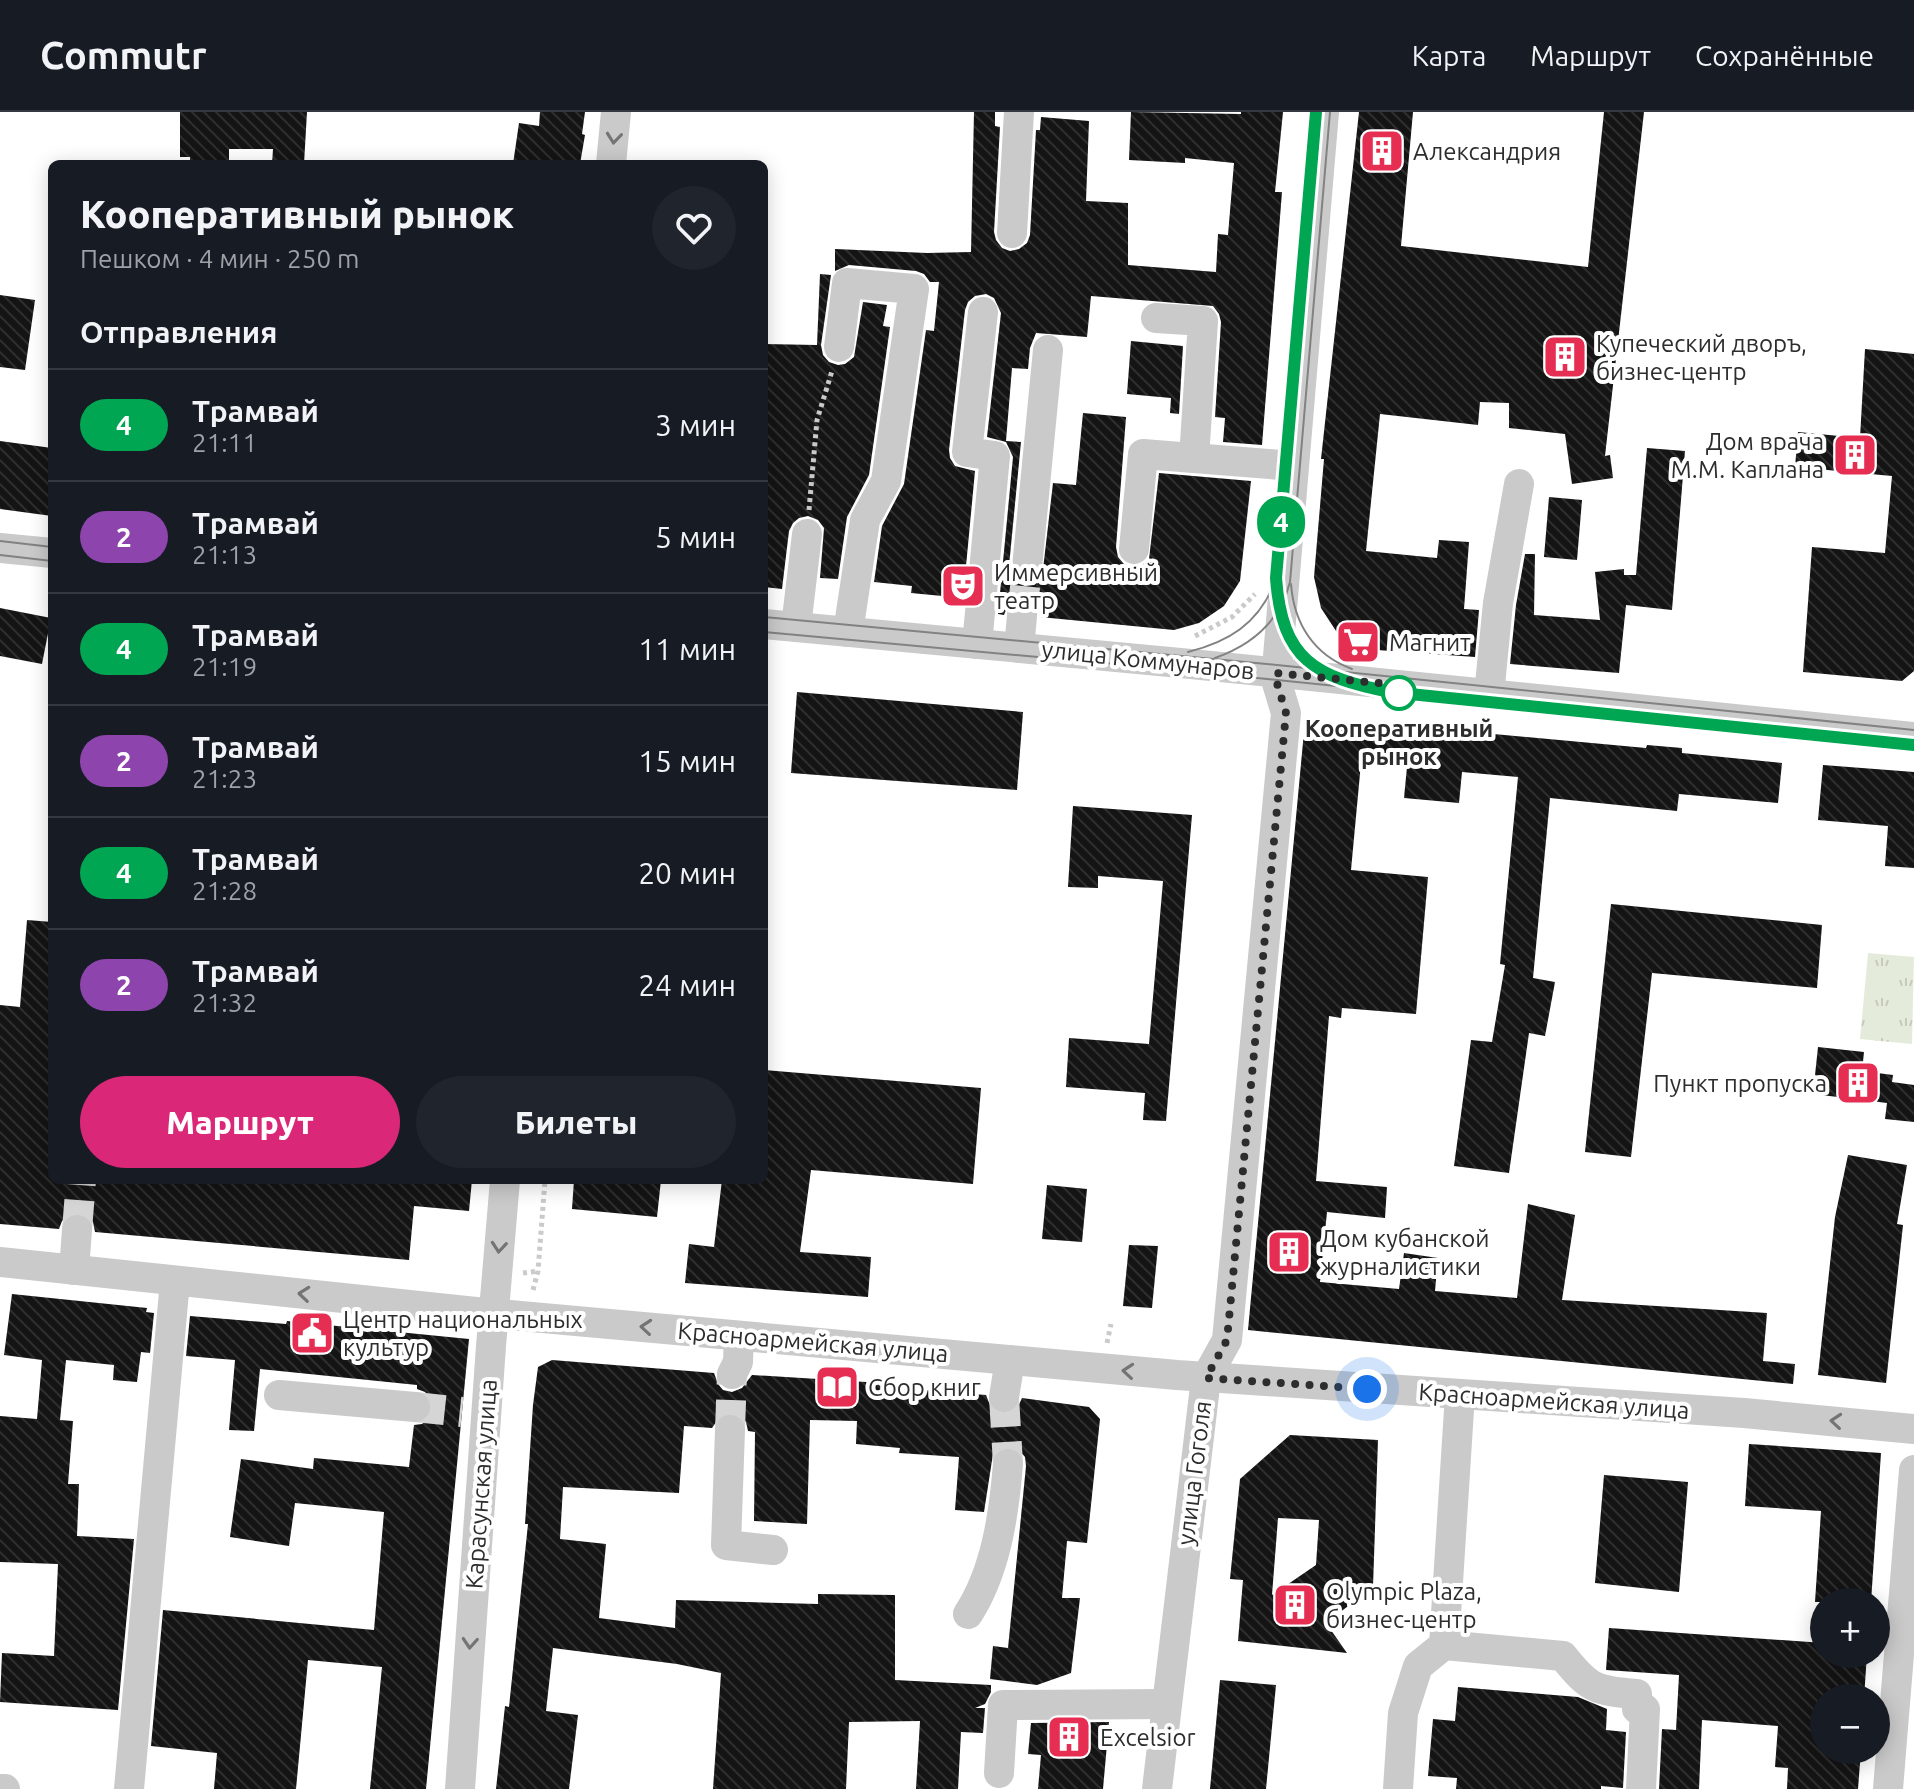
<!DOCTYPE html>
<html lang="ru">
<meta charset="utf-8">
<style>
:root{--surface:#171b24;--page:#20242c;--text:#f1f3f6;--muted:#9ea1a6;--line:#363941;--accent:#db2777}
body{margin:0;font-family:Ubuntu,sans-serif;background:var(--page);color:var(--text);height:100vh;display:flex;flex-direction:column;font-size:30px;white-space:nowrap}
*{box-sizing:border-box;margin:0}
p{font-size:26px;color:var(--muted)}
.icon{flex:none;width:44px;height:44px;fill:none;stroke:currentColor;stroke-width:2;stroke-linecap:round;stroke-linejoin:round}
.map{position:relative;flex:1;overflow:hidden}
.side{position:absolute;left:48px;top:48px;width:720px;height:1024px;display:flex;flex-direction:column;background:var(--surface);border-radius:12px;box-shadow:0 4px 20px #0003}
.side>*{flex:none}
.badge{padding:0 16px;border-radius:26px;font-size:28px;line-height:52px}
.fabs{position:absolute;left:1810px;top:1476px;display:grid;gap:16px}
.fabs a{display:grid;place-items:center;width:80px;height:80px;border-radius:50%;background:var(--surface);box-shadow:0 4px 20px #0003;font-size:40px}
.you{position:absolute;width:40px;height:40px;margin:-20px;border:6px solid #fff;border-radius:50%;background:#1a73e8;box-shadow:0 0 0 12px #1a73e833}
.map>.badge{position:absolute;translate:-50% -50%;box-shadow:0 0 0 4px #fff}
h2{padding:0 32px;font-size:30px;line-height:72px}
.round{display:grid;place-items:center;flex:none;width:84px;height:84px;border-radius:42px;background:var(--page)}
.summary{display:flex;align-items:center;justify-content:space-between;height:136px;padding:0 32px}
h1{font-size:38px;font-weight:800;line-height:60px}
.button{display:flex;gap:16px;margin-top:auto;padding:16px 32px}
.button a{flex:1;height:92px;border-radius:48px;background:var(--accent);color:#fff;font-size:32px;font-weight:800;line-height:92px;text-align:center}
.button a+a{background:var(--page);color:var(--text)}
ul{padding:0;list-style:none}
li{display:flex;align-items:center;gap:24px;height:112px;padding:0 32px;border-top:2px solid var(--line)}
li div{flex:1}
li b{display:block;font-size:30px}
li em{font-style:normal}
li .badge{min-width:88px;font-weight:700;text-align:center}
header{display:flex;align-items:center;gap:48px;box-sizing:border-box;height:112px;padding:0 40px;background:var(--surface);border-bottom:2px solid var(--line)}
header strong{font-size:38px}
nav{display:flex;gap:44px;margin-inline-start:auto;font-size:28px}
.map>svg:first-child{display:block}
.grass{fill:url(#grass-tufts)}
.building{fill:url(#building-back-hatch);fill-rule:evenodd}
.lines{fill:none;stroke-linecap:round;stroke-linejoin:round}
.minor-tunnel{stroke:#d5d5d5;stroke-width:30;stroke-dasharray:30 15;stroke-linecap:butt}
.path{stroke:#cacaca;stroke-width:5;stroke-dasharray:4 4;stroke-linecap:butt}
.minor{stroke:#cacaca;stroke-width:30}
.tram{stroke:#828282;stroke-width:2}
.oneway{stroke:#747474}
.line-casing{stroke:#fff;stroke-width:18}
.line{stroke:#00a651;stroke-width:12}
.walk{stroke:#2d2d2d;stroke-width:8;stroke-dasharray:0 14.4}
.stop-dot{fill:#fff;stroke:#00a651;stroke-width:4}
.labels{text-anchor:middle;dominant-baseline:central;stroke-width:8;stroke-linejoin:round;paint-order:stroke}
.poi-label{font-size:24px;fill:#2d2d2d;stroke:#fff;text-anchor:start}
.street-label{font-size:24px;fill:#2d2d2d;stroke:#fff}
.stop-label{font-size:24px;font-weight:bold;fill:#2d2d2d;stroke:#fff}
</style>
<header>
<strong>Commutr</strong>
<nav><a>Карта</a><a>Маршрут</a><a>Сохранённые</a></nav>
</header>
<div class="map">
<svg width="1914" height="1677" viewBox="0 0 1914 1677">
<defs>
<pattern id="grass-tufts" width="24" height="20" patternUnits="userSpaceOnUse" patternTransform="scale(2)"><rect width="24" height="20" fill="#e5ebda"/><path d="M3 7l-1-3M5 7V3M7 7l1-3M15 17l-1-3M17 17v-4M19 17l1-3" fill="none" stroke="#c5cabb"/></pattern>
<pattern id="building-back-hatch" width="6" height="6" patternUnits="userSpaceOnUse" patternTransform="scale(2)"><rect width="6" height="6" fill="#141414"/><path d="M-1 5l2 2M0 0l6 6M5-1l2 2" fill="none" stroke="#2e2e2e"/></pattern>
</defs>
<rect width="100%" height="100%" fill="#fff"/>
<polygon class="grass" points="1868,841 1914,845 1912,932 1860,927"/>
<g class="building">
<polygon points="180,0 307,0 304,52 272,52 273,37 229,37 229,52 190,52 190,45 180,45"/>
<polygon points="540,0 585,0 582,22 585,23 580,52 513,52 519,11 539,14"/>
<polygon points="974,0 995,0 995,14 1000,15 994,120 996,128 1002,136 1010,139 1019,137 1027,131 1030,123 1036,18 1040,18 1041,5 1089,9 1086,89 1128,91 1128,153 1216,160 1218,122 1228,123 1234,51 1185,46 1185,51 1129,48 1131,0 1241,2 1241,0 1283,0 1275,80 1282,80 1262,333 1223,330 1225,306 1215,305 1221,210 1219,202 1213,194 1091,184 1087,225 1036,221 1030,236 1028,257 1012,256 1006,329 1021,330 1009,454 1011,464 1017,471 1025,474 1034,473 1042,466 1053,371 1076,373 1083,301 1126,305 1116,435 1118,445 1124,452 1133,455 1141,454 1149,447 1159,361 1251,369 1240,469 1224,494 1199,511 1174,518 1040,505 1039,497 1033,490 1023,486 1015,487 1008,493 1004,503 998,502 1013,345 1006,330 987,325 1001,201 994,186 986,182 975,184 968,190 965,198 949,338 950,346 955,354 975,359 963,486 911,481 912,474 874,470 882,414 904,372 926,218 934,219 939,170 930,170 924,162 916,159 849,153 835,159 835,137 927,141 971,140"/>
<polygon points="1359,0 1413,0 1401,134 1588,155 1604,0 1644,0 1605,344 1610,343 1613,366 1572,372 1565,322 1509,316 1509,291 1480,290 1478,313 1380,302 1366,439 1437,446 1439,428 1469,430 1464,497 1479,498 1475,545 1363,537 1338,522 1321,496 1314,465 1324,347 1321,347"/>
<polygon points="820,162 831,163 821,233 823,243 829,250 838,253 845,252 854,245 863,190 887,193 883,214 890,215 869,363 847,405 838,467 820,466 824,416 818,408 808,404 799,406 793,411 789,419 782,477 764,475 764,232 817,233"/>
<polygon points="0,183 35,188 25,258 0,255"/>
<polygon points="1131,229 1183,234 1179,302 1170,301 1171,286 1127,282"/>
<polygon points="1865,237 1914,242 1914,559 1902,569 1803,560 1812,435 1885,441 1892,364 1795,355 1798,320 1860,326"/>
<polygon points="0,329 52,336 52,404 0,397"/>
<polygon points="1647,336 1685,339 1672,498 1626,493 1619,561 1510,552 1516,493 1525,442 1535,442 1534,503 1600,508 1595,460 1624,457 1624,463 1636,463"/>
<polygon points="1549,385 1582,388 1577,448 1544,445"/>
<polygon points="0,496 51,506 42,552 0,544"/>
<polygon points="797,580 1023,600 1017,678 791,661"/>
<polygon points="1305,609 1375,616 1375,611 1646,636 1647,633 1682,636 1682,641 1782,651 1778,691 1679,682 1677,699 1550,686 1533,866 1555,870 1545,924 1529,921 1509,1061 1454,1054 1471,928 1492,930 1505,853 1500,852 1518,665 1462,660 1459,691 1404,686 1407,655 1361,651 1351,758 1428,765 1416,902 1342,896 1341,906 1329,904 1316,1069 1387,1075 1385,1106 1327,1100 1320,1170 1399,1177 1404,1141 1438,1146 1435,1179 1517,1186 1528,1092 1575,1103 1562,1188 1767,1201 1763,1249 1795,1252 1793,1272 1248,1218"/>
<polygon points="1823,653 1914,660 1914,756 1885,754 1888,714 1818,708"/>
<polygon points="1073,694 1192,703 1166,1009 1143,1008 1145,981 1066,975 1069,926 1149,932 1163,769 1098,764 1098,776 1068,775"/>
<polygon points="1611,792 1822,813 1817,876 1652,861 1631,1045 1585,1040"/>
<polygon points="27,808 52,810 52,1068 472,1068 469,1099 414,1094 409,1148 95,1120 93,1110 86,1103 79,1100 69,1102 62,1109 59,1117 0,1112 0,893 20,895"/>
<polygon points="1818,935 1864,940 1862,959 1893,963 1892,970 1914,973 1914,1010 1885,1007 1887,991 1813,982"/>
<polygon points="764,958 981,976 973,1072 811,1058 800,1140 871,1145 868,1185 685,1171 689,1132 714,1135 722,1068 764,1068"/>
<polygon points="1848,1043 1907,1053 1897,1112 1903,1113 1886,1271 1818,1263 1835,1105"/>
<polygon points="574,1068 661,1068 657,1105 572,1097"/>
<polygon points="1047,1073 1087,1077 1082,1130 1042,1127"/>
<polygon points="1129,1133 1158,1134 1152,1196 1123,1194"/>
<polygon points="12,1182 147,1196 146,1200 154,1201 150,1241 141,1240 137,1270 113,1268 114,1253 66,1248 60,1308 73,1309 68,1372 79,1372 77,1424 134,1427 118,1598 0,1590 2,1541 54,1544 58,1452 0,1450 0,1304 37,1307 42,1248 4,1243"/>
<polygon points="190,1204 286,1212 287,1209 469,1227 426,1677 370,1677 382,1555 308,1548 296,1677 214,1677 217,1641 151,1634 163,1498 374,1518 384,1400 295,1391 289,1434 230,1425 241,1347 313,1357 314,1346 409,1355 414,1313 422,1312 429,1306 433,1296 431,1287 425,1280 417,1277 417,1273 260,1257 254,1319 229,1318 235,1248 186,1244"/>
<polygon points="552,1248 714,1261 718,1272 723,1278 732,1280 742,1276 752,1263 898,1272 898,1276 986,1283 992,1298 1002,1303 1011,1301 1017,1297 1022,1286 1089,1295 1100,1307 1087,1431 1067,1429 1062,1486 1080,1486 1071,1561 1037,1573 990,1567 993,1534 1008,1536 1026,1354 1025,1345 1019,1338 1009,1334 1000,1336 993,1342 984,1400 955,1398 959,1345 899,1341 900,1336 856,1332 857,1309 810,1308 807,1412 754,1409 755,1320 748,1319 746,1310 740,1303 730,1300 721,1303 712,1316 684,1314 679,1381 563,1375 560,1427 606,1432 599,1506 675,1516 676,1488 818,1492 818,1482 895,1483 895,1568 991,1573 991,1580 985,1592 975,1596 985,1596 983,1621 961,1620 958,1677 916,1677 920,1609 849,1610 846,1677 713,1677 721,1561 677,1552 553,1536 546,1599 578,1603 569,1677 496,1677 505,1594 509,1595 528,1412 525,1412 533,1293 538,1255"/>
<path d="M1290,1323l88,5 -5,147 -47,36 21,30 -109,-12 5,-61 -13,-1 10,-100zM1278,1406l41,2 -3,45 -44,30z"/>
<polygon points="1749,1332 1881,1341 1871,1490 1815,1490 1821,1399 1745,1394"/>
<polygon points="1604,1363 1688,1370 1679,1480 1595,1471"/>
<polygon points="1609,1516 1824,1531 1824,1542 1867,1542 1864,1586 1824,1586 1824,1638 1861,1638 1858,1677 1787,1677 1788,1656 1775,1655 1778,1614 1702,1608 1699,1677 1659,1677 1662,1617 1676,1618 1679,1563 1606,1558"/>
<polygon points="1220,1568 1276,1573 1266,1677 1210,1677"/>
<polygon points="1458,1575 1578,1585 1607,1597 1606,1618 1626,1620 1623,1676 1601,1674 1601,1677 1456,1677 1457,1666 1428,1664 1433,1607 1455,1609"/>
<polygon points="1109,1610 1103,1677 1038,1677 1041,1643 1028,1642 1031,1611"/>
</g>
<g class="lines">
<g class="minor-tunnel">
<polyline points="1022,504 1027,456"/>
<polyline points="77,1118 81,1068"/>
<polyline points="1004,1285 1008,1352"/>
<polyline points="415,1295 462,1300"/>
<polyline points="730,1318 732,1262"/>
</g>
<g class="path">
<polyline points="809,398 817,308 832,259"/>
<polyline points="1195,524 1232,505 1255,482"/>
<polyline points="523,1161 538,1159"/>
<polyline points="533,1178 538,1159 545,1068"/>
<polyline points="1107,1231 1111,1212"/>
</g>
<g class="minor">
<polyline points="611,52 616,0"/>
<polyline points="1012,121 1019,0"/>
<polyline points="1156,206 1203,209 1194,346"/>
<polyline points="839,235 847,171 914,177 886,369 865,408 848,520"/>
<polyline points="0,436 52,441"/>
<polyline points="1134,437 1143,342 1293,354"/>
<polyline points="1027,456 1048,238"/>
<polyline points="764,512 1191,552 1914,625"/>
<polyline points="796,515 807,422"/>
<polyline points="977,532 995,344 967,340 983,200"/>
<polyline points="1019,536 1022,504"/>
<polyline points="1489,583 1498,491 1519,372"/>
<polyline points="0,1150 476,1200 1177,1263 1744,1301 1914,1317"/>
<polyline points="74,1158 77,1118"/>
<polyline points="732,1262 738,1250 739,1224"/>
<polyline points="279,1283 415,1295"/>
<polyline points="1004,1285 1010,1248"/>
<polyline points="730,1318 726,1433 773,1438"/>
<path d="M968,1502c28,-43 36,-100 40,-150"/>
<path d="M1444,1533l119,11c26,33 33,35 74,38v15h8l-4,80"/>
<polyline points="999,1661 1003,1593 1166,1592"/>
<polyline points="0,1677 5,1677"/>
<polyline points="129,1677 175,1169"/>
<polyline points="460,1677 491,1234 505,1068"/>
<polyline points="1157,1677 1206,1266 1227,1228 1286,601 1276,568 1324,0"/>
<polyline points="1398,1677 1403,1601 1418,1554 1444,1533 1460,1282"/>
<polyline points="1888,1677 1914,1358"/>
</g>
<g class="tram">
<path d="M1316,0l-40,466c2,37 10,69 42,91"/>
<polyline points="0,429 52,435"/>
<polyline points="0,443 52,449"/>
<path d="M1291,472c3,40 23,71 61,85"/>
<polyline points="764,505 1277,553 1914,618"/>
<polyline points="764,520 1159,556 1914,633"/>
<path d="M1188,540c40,-10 70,-28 86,-68"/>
<path d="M1215,546c37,-13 65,-37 75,-76l40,-470"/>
</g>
</g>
<defs><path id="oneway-chevron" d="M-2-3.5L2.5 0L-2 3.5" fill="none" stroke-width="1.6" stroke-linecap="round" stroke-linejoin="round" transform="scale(2)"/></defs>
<g class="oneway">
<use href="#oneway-chevron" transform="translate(614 26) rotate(96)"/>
<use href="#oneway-chevron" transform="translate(499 1135) rotate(95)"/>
<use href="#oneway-chevron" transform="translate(304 1182) rotate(-174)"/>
<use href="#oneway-chevron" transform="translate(646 1215) rotate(-175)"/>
<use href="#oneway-chevron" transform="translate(1128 1259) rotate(-175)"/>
<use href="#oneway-chevron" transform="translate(1836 1309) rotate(-175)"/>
<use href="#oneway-chevron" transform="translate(470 1531) rotate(94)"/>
</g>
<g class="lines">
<g class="line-casing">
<path id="line" d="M1316,0l-40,466c6,82 39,99 114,114l524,53"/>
</g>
<use href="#line" class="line"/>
<polyline class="walk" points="1367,1277 1206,1266 1227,1228 1286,601 1276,568 1276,561 1398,573 1399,581"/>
</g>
<defs>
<g id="building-square" transform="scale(2.3)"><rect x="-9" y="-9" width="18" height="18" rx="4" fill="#e52e52" stroke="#fff"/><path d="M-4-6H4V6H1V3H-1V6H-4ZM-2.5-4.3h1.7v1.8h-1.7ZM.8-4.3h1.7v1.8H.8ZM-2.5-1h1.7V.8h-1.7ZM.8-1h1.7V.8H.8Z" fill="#fff"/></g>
<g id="theatre-square" transform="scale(2.3)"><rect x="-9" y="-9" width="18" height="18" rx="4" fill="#e52e52" stroke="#fff"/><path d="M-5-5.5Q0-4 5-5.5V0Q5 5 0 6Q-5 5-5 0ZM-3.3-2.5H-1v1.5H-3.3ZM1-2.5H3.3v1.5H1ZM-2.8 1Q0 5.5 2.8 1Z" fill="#fff"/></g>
<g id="supermarket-square" transform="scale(2.3)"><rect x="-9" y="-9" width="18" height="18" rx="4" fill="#e52e52" stroke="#fff"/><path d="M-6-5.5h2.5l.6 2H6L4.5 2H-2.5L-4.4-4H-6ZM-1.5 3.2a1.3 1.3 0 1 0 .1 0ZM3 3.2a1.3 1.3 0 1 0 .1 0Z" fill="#fff"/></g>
<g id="civic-square" transform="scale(2.3)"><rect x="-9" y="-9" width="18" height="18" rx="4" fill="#e52e52" stroke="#fff"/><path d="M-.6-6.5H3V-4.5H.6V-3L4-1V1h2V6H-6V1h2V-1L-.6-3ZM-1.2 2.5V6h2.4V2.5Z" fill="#fff"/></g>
<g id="library-square" transform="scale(2.3)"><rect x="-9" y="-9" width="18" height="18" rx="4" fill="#e52e52" stroke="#fff"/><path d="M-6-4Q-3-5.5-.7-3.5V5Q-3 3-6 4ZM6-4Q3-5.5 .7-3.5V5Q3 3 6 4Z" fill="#fff"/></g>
</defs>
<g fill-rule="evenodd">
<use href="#building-square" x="1382" y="39"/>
<use href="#building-square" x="1565" y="245"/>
<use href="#building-square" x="1855" y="343"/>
<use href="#theatre-square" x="963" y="474"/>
<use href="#supermarket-square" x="1358" y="530"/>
<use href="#building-square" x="1858" y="971"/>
<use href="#building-square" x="1289" y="1140"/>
<use href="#civic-square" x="312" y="1221"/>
<use href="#library-square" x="837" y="1275"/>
<use href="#building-square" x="1295" y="1493"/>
<use href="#building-square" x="1069" y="1625"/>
</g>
<circle class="stop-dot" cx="1399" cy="581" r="16"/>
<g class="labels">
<g class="poi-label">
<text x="1413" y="39">Александрия</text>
<text x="1596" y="231">Купеческий дворъ,<tspan x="1596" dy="28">бизнес-центр</tspan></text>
<text x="1824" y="329" text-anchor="end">Дом врача<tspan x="1824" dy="28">М.М. Каплана</tspan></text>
<text x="994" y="460">Иммерсивный<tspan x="994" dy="28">театр</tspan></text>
<text x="1389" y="530">Магнит</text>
<text x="1827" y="971" text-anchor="end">Пункт пропуска</text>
<text x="1320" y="1126">Дом кубанской<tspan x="1320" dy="28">журналистики</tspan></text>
<text x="343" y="1207">Центр национальных<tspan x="343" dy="28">культур</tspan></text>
<text x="868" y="1275">Сбор книг</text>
<text x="1326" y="1479">Olympic Plaza,<tspan x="1326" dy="28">бизнес-центр</tspan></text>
<text x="1100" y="1625">Excelsior</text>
</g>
<g class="street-label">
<text transform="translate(1148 548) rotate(6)">улица Коммунаров</text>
<text transform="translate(813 1230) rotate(5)">Красноармейская улица</text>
<text transform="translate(1554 1289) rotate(4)">Красноармейская улица</text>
<text transform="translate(1194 1361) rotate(-83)">улица Гоголя</text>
<text transform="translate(481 1372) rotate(-86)">Карасунская улица</text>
</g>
<g class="stop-label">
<text x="1399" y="616">Кооперативный<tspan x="1399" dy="28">рынок</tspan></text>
</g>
</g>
</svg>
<div class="fabs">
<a>+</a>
<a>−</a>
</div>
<div class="you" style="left:1367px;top:1277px"></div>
<b class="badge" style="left:1281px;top:410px;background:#00a651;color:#fff">4</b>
<section class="side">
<div class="summary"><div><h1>Кооперативный рынок</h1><p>Пешком · 4 мин · 250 m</p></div><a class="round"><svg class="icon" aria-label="heart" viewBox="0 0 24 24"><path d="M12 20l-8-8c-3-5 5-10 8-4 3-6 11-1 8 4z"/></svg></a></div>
<h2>Отправления</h2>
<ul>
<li><span class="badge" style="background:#00a651;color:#fff">4</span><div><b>Трамвай</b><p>21:11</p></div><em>3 мин</em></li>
<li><span class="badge" style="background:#8e44ad;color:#fff">2</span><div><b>Трамвай</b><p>21:13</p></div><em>5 мин</em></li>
<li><span class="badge" style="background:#00a651;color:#fff">4</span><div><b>Трамвай</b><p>21:19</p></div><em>11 мин</em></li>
<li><span class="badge" style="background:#8e44ad;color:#fff">2</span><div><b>Трамвай</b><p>21:23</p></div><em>15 мин</em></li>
<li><span class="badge" style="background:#00a651;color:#fff">4</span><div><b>Трамвай</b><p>21:28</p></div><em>20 мин</em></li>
<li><span class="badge" style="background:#8e44ad;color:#fff">2</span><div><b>Трамвай</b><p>21:32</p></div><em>24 мин</em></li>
</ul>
<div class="button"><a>Маршрут</a><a>Билеты</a></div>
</section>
</div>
